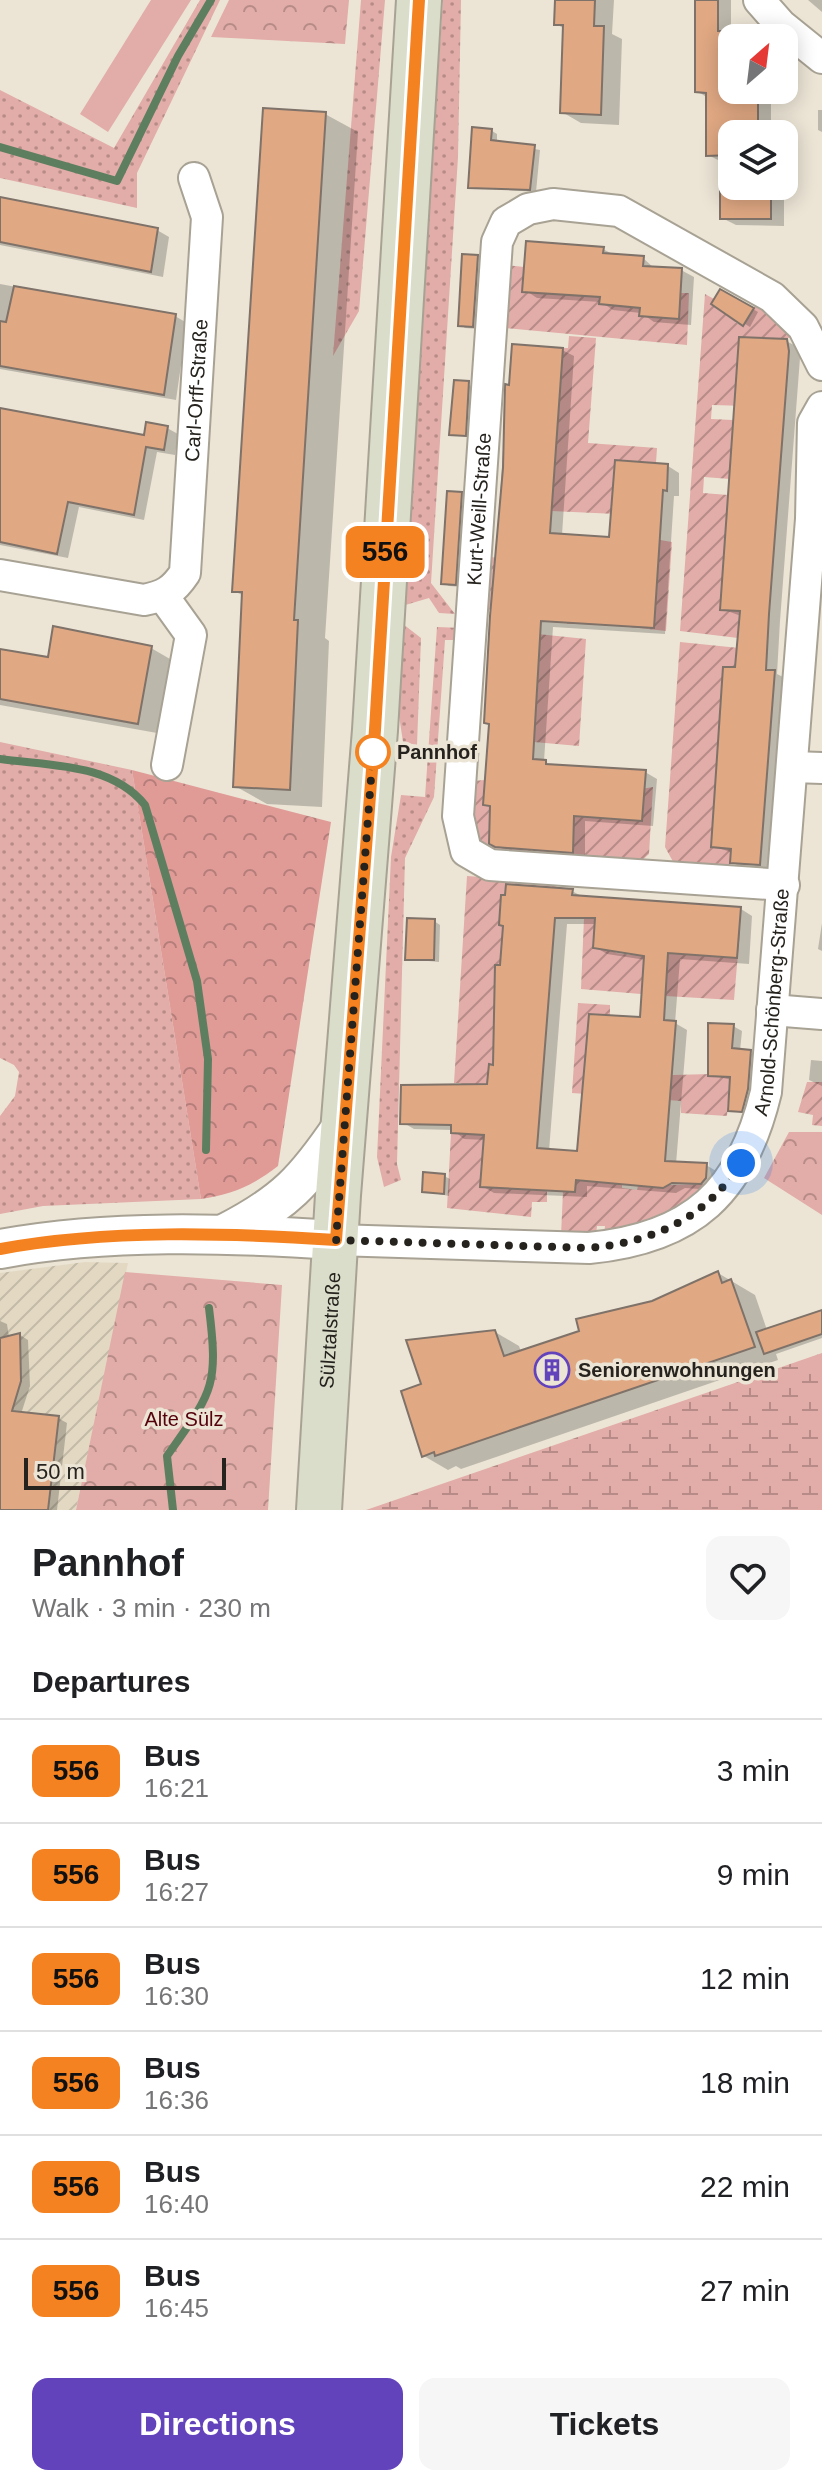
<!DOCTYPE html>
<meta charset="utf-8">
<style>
:root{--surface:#fff;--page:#f6f6f6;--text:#202124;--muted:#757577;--line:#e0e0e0;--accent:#6343bc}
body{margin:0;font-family:Arial,sans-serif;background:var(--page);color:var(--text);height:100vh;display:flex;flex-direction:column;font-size:30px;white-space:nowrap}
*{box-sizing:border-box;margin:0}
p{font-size:26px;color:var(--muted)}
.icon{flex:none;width:44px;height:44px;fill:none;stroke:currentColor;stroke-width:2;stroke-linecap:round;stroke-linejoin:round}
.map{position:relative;height:1510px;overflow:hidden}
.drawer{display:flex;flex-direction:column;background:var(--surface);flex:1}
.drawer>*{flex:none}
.badge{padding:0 16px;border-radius:12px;font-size:28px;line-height:52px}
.needle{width:52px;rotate:28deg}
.fabs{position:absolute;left:718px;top:24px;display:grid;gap:16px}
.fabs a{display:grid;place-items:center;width:80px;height:80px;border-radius:16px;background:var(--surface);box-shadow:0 4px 20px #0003;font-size:40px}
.scale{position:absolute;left:24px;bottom:20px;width:202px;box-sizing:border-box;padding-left:8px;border:4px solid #26231e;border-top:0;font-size:22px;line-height:28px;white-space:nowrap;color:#26231e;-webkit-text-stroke:6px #ece5d6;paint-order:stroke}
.you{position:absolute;width:40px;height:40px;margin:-20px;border:6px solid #fff;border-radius:50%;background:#1a73e8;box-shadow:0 0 0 12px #1a73e833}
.map>.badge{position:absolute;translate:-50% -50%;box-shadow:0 0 0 4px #fff}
h2{padding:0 32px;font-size:30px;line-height:72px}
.round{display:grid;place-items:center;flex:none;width:84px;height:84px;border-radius:16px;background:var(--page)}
.overview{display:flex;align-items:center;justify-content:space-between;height:136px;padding:0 32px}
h1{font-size:38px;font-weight:700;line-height:60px}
.button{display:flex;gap:16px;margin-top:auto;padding:16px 32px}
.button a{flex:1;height:92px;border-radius:16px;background:var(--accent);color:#fff;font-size:32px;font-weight:700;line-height:92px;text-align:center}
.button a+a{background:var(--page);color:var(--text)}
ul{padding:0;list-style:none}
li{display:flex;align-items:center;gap:24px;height:104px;padding:0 32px;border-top:2px solid var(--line)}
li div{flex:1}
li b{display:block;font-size:30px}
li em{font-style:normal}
li .badge{min-width:88px;font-weight:700;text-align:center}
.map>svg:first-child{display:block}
.industrial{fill:url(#industrial-furrows)}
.grass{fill:url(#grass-dots)}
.forest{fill:url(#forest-crowns)}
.wetland{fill:url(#wetland-marsh)}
.park{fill:url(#park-crowns)}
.garden{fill:url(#garden-furrows)}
.pitch{fill:#e2aca8}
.shadow{fill:#0003;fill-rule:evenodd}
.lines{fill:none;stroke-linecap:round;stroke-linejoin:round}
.stream{stroke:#5d7f60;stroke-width:8}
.building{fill:#e0a883;stroke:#7f7269;stroke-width:2;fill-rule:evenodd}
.minor-casing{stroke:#a8a294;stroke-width:34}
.tertiary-casing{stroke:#a8a294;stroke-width:42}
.secondary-casing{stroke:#a8a294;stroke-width:48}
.minor{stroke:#fff;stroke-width:30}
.tertiary{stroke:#fff;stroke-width:38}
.secondary{stroke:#daddca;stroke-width:44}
.line-casing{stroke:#fff;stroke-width:18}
.line{stroke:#f58220;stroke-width:12}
.walk{stroke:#26231e;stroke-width:8;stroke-dasharray:0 14.4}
.stop-dot{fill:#fff;stroke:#f58220;stroke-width:4}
.labels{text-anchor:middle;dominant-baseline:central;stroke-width:7;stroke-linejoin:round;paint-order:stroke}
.street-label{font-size:20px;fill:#26231e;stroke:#ece5d6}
.stop-label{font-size:20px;font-weight:bold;fill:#26231e;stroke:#ece5d6;text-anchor:start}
.poi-label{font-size:20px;font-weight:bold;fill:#26231e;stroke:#ece5d6;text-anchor:start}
.park-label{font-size:20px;fill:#54010b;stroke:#ece5d6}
</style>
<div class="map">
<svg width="822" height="1510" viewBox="0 0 822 1510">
<defs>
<pattern id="industrial-furrows" width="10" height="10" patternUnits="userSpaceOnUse" patternTransform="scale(2)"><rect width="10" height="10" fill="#e3d9c3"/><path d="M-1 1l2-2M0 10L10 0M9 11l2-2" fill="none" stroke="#c3baa7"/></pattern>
<pattern id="grass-dots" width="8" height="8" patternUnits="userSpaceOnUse" patternTransform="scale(2)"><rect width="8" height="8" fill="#e2aca8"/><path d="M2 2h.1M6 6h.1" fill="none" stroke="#b78c88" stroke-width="1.8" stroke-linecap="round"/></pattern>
<pattern id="forest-crowns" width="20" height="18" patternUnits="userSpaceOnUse" patternTransform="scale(2)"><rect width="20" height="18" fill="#e09b97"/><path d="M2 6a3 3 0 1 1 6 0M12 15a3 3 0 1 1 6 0" fill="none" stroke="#b57e7b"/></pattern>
<pattern id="wetland-marsh" width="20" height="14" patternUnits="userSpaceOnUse" patternTransform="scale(2)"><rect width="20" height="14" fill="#e2aca8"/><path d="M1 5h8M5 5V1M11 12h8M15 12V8" fill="none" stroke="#b78c88"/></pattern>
<pattern id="park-crowns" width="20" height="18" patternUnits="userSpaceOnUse" patternTransform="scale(2)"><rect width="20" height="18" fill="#e2aca8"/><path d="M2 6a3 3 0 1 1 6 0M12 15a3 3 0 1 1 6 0" fill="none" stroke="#b78c88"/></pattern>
<pattern id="garden-furrows" width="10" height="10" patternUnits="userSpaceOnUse" patternTransform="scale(2)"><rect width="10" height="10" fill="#e2aca8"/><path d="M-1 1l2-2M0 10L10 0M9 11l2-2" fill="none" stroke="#b78c88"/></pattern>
</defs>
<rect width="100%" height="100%" fill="#ece5d6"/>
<polygon class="industrial" points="85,1262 128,1263 76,1510 0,1510 0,1273"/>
<g class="grass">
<polygon points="200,0 220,0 137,173 137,208 0,178 0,90 114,148"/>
<polygon points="361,0 385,0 359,311 333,356"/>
<polygon points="443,0 461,0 458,157 431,583 455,614 439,613 429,598 402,606"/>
<polygon points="403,624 421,638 417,745 403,742 397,702"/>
<polygon points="437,627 462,628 457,640 445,640 434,797 405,858 397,1164 401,1180 384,1187 377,1157 391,857 401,795 425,797"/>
<polygon points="0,742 132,770 201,1199 43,1206 0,1214 0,1116 15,1096 19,1072 14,1065 0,1058"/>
</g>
<path class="forest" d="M132,770l199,52 -53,344c-24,19 -47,29 -77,33z"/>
<polygon class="wetland" points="822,1353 822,1510 366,1510"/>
<g class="park">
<polygon points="229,0 349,0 345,44 211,37"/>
<polygon points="789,1132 822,1132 822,1215 764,1178"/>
<polygon points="125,1272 282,1285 268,1510 76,1510"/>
</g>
<g class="garden">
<polygon points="506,265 524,267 563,294 600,297 599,304 640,308 640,316 679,319 680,293 689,293 687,345 505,328"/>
<polygon points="705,294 714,299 711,304 737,317 735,322 742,326 755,306 780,321 798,338 764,338 763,349 739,347 735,388 758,391 747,406 712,405 711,419 733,420 730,462 743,480 704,477 703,493 728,495 720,610 739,611 738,638 680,631"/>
<polygon points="569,336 596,338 588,443 657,448 656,463 615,460 612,502 638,515 551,511 562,348 568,348"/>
<polygon points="660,540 672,542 666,631 630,627 631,615 613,613 609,626 604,625 605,614 574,613 573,624 567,624 567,614 483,609 487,556 656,590"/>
<polygon points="528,633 586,639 579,746 534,742 540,649 526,648"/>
<polygon points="680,642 739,648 743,668 723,667 711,847 731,849 730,869 676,867 665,847"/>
<polygon points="485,780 484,805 523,809 653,787 649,854 639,863 538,859 539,850 531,849 529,858 487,854 470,832 472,781"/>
<polygon points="467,876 550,882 565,892 501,895 500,910 504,914 499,975 495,977 494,992 498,993 498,998 494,999 493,1065 489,1065 484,1187 547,1191 547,1202 532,1202 531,1217 447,1208 451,1133 459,1133 461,1083 454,1083"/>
<polygon points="584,918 595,919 616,953 632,955 633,951 653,956 657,952 720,957 722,929 740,930 734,1000 665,996 642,986 641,994 581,989"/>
<polygon points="578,1003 610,1005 610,1015 589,1014 585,1064 672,1071 672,1075 712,1074 732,1042 727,1116 681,1113 681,1101 572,1093"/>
<polygon points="807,1082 822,1082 822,1126 812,1125 813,1115 798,1112"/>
<polygon points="576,1180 622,1184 622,1188 637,1190 638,1186 706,1184 659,1220 604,1235 605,1226 597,1226 596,1235 561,1236 563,1191 575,1192"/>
</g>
<polygon class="pitch" points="151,0 191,0 108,132 80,114"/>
<g class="shadow">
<polygon points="557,0 614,0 612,34 622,39 619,125 581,123 562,112 565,29 556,24"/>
<polygon points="697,0 731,0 731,33 745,32 755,38 732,38 732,90 759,90 759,96 771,102 771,134 732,134 732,186 784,186 784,226 736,225 722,218 722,162 708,155 708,98 697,91"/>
<polygon points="808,0 822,0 822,12"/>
<polygon points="818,110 822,110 822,132 818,130"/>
<polygon points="325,114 358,132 325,638 329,641 322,807 267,804 235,786 244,596 234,591"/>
<polygon points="492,131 497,134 497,142 540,150 536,192 470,187"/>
<polygon points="0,199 157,230 169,237 163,277 0,245"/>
<polygon points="603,249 616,256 643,258 655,269 681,270 694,277 691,325 654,322 641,313 613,310 601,302 537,298 525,290"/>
<polygon points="477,257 483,260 478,329 465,328 460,324"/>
<polygon points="0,284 175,316 187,323 176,400 0,369"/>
<polygon points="721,291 758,312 750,327 713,304"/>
<polygon points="786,341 798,347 800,358 780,621 777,674 785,678 771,871 743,869 732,862 733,853 713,846 741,616 722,609"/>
<polygon points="562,350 574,356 562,535 611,539 668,466 679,473 679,496 674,496 665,634 553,627 544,761 553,766 645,772 657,779 653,826 585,821 585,858 509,853 491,842 492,808 485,804 491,725 486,722 507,386"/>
<polygon points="456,382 475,387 471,438 451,433"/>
<polygon points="0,410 146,438 167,428 178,434 175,455 157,452 144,520 79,507 68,558 0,545"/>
<polygon points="461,494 467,497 461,587 449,586 443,583"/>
<polygon points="151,648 170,659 157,733 0,705 0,651 49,660"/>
<path d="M572,891l13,7 156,11 11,7 -3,48 -69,-5 -5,64 12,7 -11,134 30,1 12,7 -4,18 -29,-2 -9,5 -89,-7v11l-93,-4 -12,-7 4,-46 -22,-1 -11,-9 -39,-1 -12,-7 87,-36 6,-19 7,-100zM567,924h30l-2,23 12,7 39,6 -4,59 -63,135 -30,-3z"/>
<polygon points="434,921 440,925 439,962 407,959"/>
<polygon points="822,923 822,951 818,949"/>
<polygon points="733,1026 742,1031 740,1051 759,1056 750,1115 730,1110 732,1080 710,1075"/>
<polygon points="811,1060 822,1061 822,1086 809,1080"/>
<polygon points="444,1176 450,1179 449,1196 424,1191"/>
<polygon points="718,1273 755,1295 767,1330 822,1312 822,1338 776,1354 778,1360 461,1469 456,1466 448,1470 424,1456 424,1385 495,1332 519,1346 521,1352 582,1332"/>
<polygon points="0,1321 7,1324 9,1337 20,1335 28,1340 30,1386 21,1414 58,1418 67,1423 57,1510 0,1510"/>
</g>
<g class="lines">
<g class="stream">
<polyline points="0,147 117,181 178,56 211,0"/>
<path d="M0,759c50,7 111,4 145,46l52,176 11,78 -2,91"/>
<path d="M173,1510l-6,-54c45,-64 52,-68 42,-148"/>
</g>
</g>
<g class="building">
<polygon points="555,0 595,0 594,26 604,26 601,115 560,113 563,25 554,25"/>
<polygon points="695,0 718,0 718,31 732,31 732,90 758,93 758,134 732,134 732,155 706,156 706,93 695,92"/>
<polygon points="263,108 326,112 294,620 298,620 290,790 233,787 242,592 232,592"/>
<polygon points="472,127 492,129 491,140 535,145 530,190 468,188"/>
<rect x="720" y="186" width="51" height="33"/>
<polygon points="0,197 158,228 151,272 0,242"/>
<polygon points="526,241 604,247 603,253 644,256 643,266 682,268 679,319 639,316 640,308 599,304 600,297 522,292"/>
<polygon points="462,254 478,255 473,327 458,326"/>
<polygon points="14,286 176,314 164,395 0,366 0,321 6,322"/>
<polygon points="720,289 754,308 743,326 711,304"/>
<polygon points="739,337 787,339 789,351 769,614 766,670 775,670 760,865 730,863 731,849 711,847 723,667 735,667 740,611 720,610"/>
<polygon points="512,344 563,348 550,533 609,537 615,460 668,464 667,491 663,490 654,628 541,621 533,759 546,760 546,764 646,770 642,821 574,816 573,853 495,847 489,844 490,806 483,805 489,724 484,723 490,616 503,468 505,384 509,385"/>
<polygon points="454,380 469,381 466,436 449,435"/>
<polygon points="0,408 144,435 146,422 168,426 164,450 146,447 134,515 68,502 57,554 0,542"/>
<polygon points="447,491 462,492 456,585 441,584"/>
<polygon points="53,626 152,646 138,724 0,699 0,649 48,657"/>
<path d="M506,884l67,5 -1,6 169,12 -4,51 -69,-5 -4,67 12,1 -11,140 42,2 -1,15 -5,6 -29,-1 -9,5 -87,-8 -1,12 -95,-5 4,-52 -33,-2v-8l-51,-1 1,-39 86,-1 2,-20 4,1 2,-100h5l3,-39 -4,-1 2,-30h4zM555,918h40l-2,30 51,8 -4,61 -51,-3 -12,137 -40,-3z"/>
<polygon points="407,918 435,919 434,960 405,960"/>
<polygon points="708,1023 734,1024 732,1048 751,1050 748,1089 742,1112 728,1111 730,1077 708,1076"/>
<polygon points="423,1172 445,1174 444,1194 422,1192"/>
<polygon points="718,1271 722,1283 731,1279 755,1347 435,1456 434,1452 422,1457 401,1391 421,1384 406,1340 495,1330 504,1356 579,1331 576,1319 652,1301"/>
<polygon points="822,1310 822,1334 764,1354 756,1332"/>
<polygon points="20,1333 21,1381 12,1411 59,1416 48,1510 0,1510 0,1338"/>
</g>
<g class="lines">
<g class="minor-casing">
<g id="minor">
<polyline points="759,0 781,25 822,58"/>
<path id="s1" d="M0,575l144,25c20,-4 29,-9 41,-27l22,-356 -13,-39"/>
<polyline points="163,596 191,635 167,765"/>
<polyline points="793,767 822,768"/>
<path id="s2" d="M784,885l-294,-20 -24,-14 -8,-35 39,-574 9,-20 22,-13 25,-5 66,7 153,86 31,30 19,38"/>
<polyline points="772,1010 822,1014"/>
<path id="s3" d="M336,1240l253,8c104,-10 153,-56 177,-156l45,-573 2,-96 9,-16"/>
</g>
</g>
<g class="tertiary-casing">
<g id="tertiary">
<path d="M224,1234c61,-31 81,-53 119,-109"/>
<path d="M0,1249c109,-20 226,-16 336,-9"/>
</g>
</g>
<g class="secondary-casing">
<g id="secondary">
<path id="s4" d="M319,1510l19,-315 37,-465 44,-730"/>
</g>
</g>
<use href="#minor" class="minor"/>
<use href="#tertiary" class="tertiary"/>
<use href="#secondary" class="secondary"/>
</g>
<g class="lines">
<g class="line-casing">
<path id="line" d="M0,1249c109,-20 226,-16 336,-9l39,-510 44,-730"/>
</g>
<use href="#line" class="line"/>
<path class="walk" d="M373,752l-37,488 253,8c64,-6 116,-29 152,-85"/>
</g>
<defs>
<g id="building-ring" transform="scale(1.8)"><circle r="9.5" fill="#ece5d6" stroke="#6343bc" stroke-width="1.5"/><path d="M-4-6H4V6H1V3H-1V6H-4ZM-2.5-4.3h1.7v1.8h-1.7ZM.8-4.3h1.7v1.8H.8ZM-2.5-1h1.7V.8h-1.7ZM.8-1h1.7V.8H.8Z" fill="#6343bc"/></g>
</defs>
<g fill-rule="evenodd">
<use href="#building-ring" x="552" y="1370"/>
</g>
<circle class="stop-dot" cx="373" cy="752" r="16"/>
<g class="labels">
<g class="street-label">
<text stroke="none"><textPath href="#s1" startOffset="380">Carl-Orff-Straße</textPath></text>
<text stroke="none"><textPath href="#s2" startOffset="666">Kurt-Weill-Straße</textPath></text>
<text stroke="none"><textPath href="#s3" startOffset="600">Arnold-Schönberg-Straße</textPath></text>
<text stroke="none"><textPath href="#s4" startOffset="180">Sülztalstraße</textPath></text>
</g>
<g class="stop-label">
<text x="397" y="752">Pannhof</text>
</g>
<g class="poi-label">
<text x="578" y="1370">Seniorenwohnungen</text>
</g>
<g class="park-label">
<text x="184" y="1419">Alte Sülz</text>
</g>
</g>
</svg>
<div class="fabs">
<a><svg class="needle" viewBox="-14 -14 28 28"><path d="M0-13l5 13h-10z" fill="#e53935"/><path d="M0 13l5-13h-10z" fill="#757577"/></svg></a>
<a><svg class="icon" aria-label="layers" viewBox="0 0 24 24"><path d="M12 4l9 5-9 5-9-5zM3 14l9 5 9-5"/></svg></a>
</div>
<div class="scale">50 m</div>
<div class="you" style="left:741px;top:1163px"></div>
<b class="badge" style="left:385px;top:552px;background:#f58220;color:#111">556</b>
</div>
<section class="drawer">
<div class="overview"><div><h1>Pannhof</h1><p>Walk · 3 min · 230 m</p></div><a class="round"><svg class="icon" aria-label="heart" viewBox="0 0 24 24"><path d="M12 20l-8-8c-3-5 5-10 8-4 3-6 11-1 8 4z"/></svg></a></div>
<h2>Departures</h2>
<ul>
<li><span class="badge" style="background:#f58220;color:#111">556</span><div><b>Bus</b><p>16:21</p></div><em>3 min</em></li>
<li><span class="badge" style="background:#f58220;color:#111">556</span><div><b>Bus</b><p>16:27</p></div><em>9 min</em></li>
<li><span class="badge" style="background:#f58220;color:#111">556</span><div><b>Bus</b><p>16:30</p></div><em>12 min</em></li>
<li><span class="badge" style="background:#f58220;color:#111">556</span><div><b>Bus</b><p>16:36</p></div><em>18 min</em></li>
<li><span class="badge" style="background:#f58220;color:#111">556</span><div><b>Bus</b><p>16:40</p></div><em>22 min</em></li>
<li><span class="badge" style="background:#f58220;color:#111">556</span><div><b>Bus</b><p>16:45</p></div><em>27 min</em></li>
</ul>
<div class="button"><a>Directions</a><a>Tickets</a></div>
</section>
